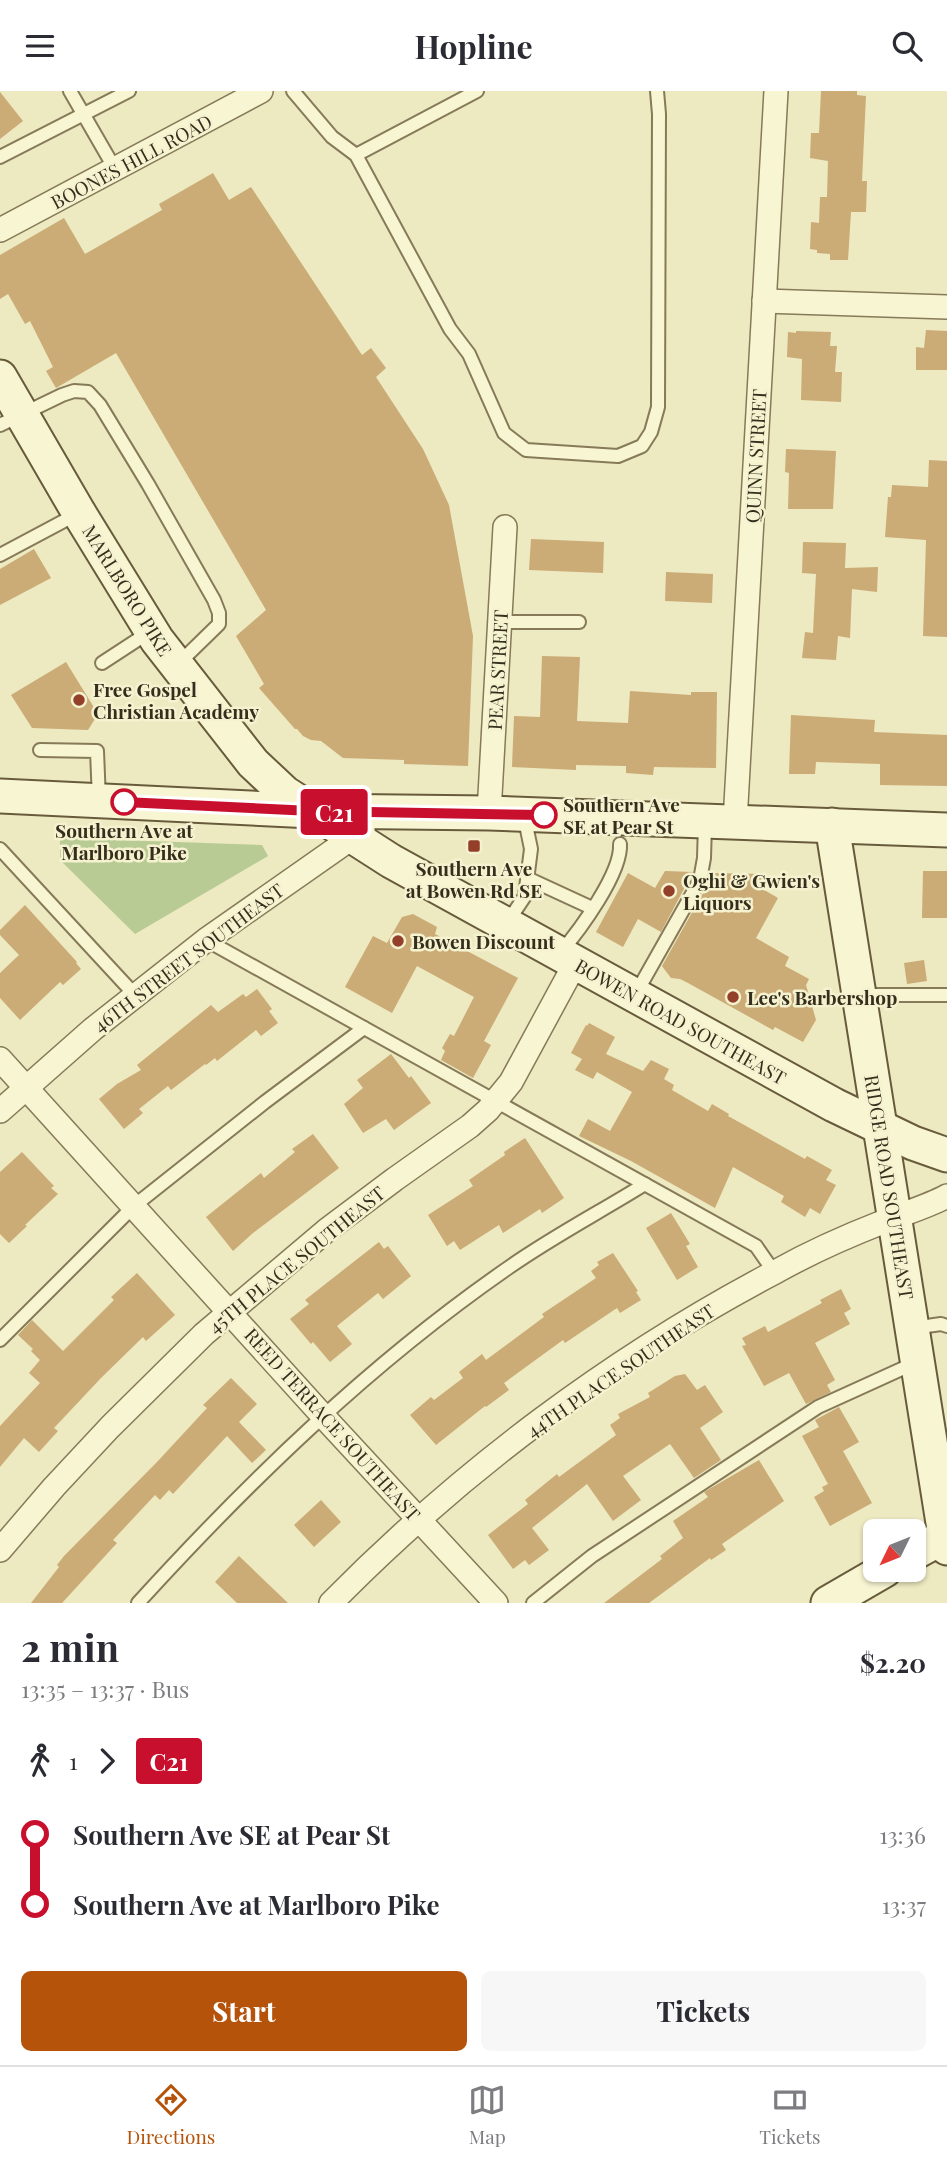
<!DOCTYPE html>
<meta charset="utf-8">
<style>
:root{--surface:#fff;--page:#f7f7f7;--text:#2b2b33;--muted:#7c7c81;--line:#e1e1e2;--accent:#b45309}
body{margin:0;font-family:"Playfair Display",serif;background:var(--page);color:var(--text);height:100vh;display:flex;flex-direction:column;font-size:26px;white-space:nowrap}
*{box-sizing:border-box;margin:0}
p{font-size:23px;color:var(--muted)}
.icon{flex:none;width:38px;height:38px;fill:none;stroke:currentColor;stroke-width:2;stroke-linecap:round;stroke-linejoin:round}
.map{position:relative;height:1512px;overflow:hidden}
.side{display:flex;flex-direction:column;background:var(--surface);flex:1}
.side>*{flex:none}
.badge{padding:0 14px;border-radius:5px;font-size:24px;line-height:46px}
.needle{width:46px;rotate:227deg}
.tools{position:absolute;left:863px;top:1428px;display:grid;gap:14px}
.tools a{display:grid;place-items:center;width:63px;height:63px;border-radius:10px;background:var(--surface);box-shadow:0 2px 5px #0004;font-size:35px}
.map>.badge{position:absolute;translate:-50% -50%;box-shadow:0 0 0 4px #fff}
.legs{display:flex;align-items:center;gap:10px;height:77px;padding:0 21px;font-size:23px}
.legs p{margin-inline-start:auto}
.overview{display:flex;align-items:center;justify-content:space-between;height:119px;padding:0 21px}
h1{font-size:38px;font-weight:700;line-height:52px}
.primary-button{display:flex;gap:14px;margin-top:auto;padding:14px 21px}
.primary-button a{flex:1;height:80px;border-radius:10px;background:var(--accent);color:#fff;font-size:28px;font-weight:700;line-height:80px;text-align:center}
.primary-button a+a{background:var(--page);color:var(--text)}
ul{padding:0 21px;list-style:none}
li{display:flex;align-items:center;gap:24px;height:70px;font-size:26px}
li i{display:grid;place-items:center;width:10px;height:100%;margin:0 9px;background:currentColor}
li i::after{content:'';width:18px;height:18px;margin:-9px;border:5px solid;border-radius:50%;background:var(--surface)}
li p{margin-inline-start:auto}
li:first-child i{background:linear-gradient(#0000 50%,currentColor 0)}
li:last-child i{background:linear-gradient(currentColor 50%,#0000 0)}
header{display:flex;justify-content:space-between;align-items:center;height:91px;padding:0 21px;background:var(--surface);font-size:32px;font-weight:700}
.menu{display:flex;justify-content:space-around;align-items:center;height:98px;border-top:2px solid var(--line);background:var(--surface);font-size:19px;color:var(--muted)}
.menu a{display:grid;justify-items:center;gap:4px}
.menu .current{color:var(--accent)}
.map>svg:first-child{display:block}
.green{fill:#b9cb95}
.building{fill:#cbab76}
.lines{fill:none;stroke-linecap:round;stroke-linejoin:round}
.lane-casing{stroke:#867a58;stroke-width:16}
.street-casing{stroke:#867a58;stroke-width:26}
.secondary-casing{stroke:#685b3c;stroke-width:37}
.lane{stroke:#f8f5d3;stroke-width:12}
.street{stroke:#f8f5d3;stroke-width:23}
.secondary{stroke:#f8f5d3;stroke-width:33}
.line-1-casing{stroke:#fff;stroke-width:16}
.line-1{stroke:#c8102e;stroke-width:10}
.poi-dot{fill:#943f29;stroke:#f5f2d0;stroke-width:2.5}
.stop-1-dot{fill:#fff;stroke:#c8102e;stroke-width:3.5}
.labels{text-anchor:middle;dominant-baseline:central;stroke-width:5;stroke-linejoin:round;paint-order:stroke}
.street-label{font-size:19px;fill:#362e1d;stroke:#f5f2d0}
.poi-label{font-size:19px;font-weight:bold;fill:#362e1d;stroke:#f5f2d0;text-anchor:start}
.stop-label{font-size:19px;font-weight:bold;fill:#362e1d;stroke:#f5f2d0;text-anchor:start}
</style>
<header><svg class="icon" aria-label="menu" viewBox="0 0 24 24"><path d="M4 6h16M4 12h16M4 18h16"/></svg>Hopline<svg class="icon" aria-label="search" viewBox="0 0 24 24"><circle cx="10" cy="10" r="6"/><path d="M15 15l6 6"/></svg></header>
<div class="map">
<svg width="947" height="1512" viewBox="0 0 947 1512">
<rect width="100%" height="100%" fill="#ede9c0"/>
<polygon class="green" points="60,747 262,754 268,765 135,843 60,769"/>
<g class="building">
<polygon points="821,0 857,0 857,4 866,5 862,90 867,90 866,121 851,121 848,169 830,169 830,163 817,162 817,159 810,158 811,131 819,132 820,106 827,106 828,70 810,67 811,42 819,42"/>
<polygon points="0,1 23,30 0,48"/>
<polygon points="213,82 229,109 251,96 362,264 371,257 386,277 376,286 423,358 449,414 473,545 468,675 404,673 404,669 343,667 321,650 311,649 303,645 297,638 295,638 259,597 264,593 236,545 266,519 116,262 56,297 46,280 53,276 30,230 25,233 8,203 0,208 0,164 64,127 85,163 162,119 159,113"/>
<polygon points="926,239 947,240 947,279 916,279 916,256 924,257"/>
<polygon points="796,240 831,241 830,255 837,255 835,281 842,281 841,311 801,309 802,268 787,266 788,241 796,242"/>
<polygon points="786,358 836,360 833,418 788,418 789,382 785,381"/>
<polygon points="929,369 947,370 947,546 923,545 926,449 885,446 888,406 891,406 892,394 928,396"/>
<polygon points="531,448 604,451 603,482 529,479"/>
<polygon points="803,451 846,452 845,477 878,476 877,501 852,498 850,547 838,545 836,569 802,567 805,541 813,542 816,483 802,482"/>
<polygon points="34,458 51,487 0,514 0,478"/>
<polygon points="666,481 713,483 712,512 665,510"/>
<polygon points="542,565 580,566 577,630 628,632 630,600 691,604 691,601 717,601 716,677 654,676 653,684 626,682 626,675 576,674 576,679 512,676 514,625 540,626"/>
<polygon points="66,571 98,623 88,639 32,637 11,604"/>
<polygon points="791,624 875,629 874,641 947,644 947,695 880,694 880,673 816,671 815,683 789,683"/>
<polygon points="665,780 693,781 661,841 638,828 623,856 596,841 628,782 655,797"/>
<polygon points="923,780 947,780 947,827 922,827"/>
<polygon points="710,782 766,783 759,796 778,807 756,847 789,866 785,875 809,888 806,894 816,929 803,951 775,936 773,939 688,892 680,888 671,887 662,875 708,793"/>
<polygon points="25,814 77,871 76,872 81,878 63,894 60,891 20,929 0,907 0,882 19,864 0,844 0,839"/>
<polygon points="413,823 437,836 435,843 518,887 484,950 491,954 473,987 441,969 445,960 442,957 450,943 454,945 474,906 417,875 392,922 345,896 373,845 387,852 402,826"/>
<polygon points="924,869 927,890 907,893 904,872"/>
<polygon points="257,898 272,918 269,920 278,932 261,945 256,939 217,970 215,967 206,974 205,973 171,999 168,995 139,1018 143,1022 124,1038 99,1008 117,993 141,979 137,974 211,914 218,921 243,903 246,906"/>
<polygon points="589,932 615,946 606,963 643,980 651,969 669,978 664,988 674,994 672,999 708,1020 712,1013 729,1023 728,1025 805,1068 807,1065 832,1079 826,1089 836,1094 820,1123 810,1117 805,1126 781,1111 784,1105 733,1076 715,1117 631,1070 579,1045 588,1028 610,1040 632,1001 597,981 593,988 575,979 582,968 571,962 586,934 587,935"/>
<polygon points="391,963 409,987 411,985 431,1012 394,1039 386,1028 363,1042 344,1013 363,997 357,989"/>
<polygon points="313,1043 339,1077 253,1142 233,1160 206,1126 261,1082 264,1087 295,1061 292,1058"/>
<polygon points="525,1047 564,1107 542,1122 540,1118 503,1142 499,1134 460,1159 454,1150 447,1155 428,1124 473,1095 469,1089 505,1064 504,1061"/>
<polygon points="22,1061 54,1095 51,1097 58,1103 25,1134 27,1135 9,1152 0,1143 0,1081"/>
<polygon points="671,1122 690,1153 686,1155 698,1176 677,1189 646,1137"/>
<polygon points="379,1151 384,1158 388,1155 411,1185 383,1208 378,1202 337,1235 352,1253 330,1271 313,1251 311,1253 290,1228 309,1213 305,1209"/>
<polygon points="613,1162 638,1200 636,1201 641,1209 620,1222 617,1217 565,1252 563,1249 504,1292 509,1299 486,1316 485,1315 436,1354 410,1324 431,1306 434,1309 463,1287 459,1281 473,1270 482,1263 486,1269 544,1226 542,1223 596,1187 591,1180 599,1174 597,1171"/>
<polygon points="137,1182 175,1224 146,1250 143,1246 101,1287 54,1337 58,1340 39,1361 24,1347 0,1376 0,1335 40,1292 29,1282 40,1269 31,1260 33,1258 18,1244 32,1229 63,1260 114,1209 111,1206"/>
<polygon points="841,1198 851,1218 844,1222 850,1233 815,1252 835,1289 827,1294 831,1301 806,1313 789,1282 764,1295 742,1255 746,1254 742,1247 765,1235 768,1241 822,1212 820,1209"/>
<polygon points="685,1283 697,1299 705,1294 723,1321 700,1337 721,1369 694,1387 670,1353 623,1385 641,1409 613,1430 587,1393 532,1437 549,1459 529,1474 525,1469 513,1478 488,1444 528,1413 525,1409 557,1383 559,1386 616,1344 610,1334 620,1327 618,1323 650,1306 648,1302 675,1285"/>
<polygon points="231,1287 257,1313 239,1331 266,1359 252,1372 227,1345 173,1403 169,1399 160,1409 155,1404 113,1449 117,1452 62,1512 31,1512 59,1476 57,1474 64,1465 157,1371 207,1317 203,1314"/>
<polygon points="839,1316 859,1351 843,1360 872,1412 830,1435 814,1406 824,1400 822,1396 828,1393 802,1345 819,1336 815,1329"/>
<polygon points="759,1369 784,1410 722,1453 726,1459 711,1469 710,1467 649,1512 604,1512 662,1468 660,1465 683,1447 673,1430 708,1406 704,1401"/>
<polygon points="321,1409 341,1431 314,1456 294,1434"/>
<polygon points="239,1465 288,1512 237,1512 215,1491"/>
</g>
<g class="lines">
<g class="lane-casing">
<g id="lane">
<polyline points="70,0 115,78"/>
<polyline points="293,0 332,46 356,64 450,238 469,263 504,342 526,359 618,365 642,355 651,341 658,316 659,23 657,0"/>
<polyline points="356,64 477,0"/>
<polyline points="0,66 129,0"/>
<polyline points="0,334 62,304 74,300 88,301 100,314 148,393 214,509 219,522 219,533 177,574"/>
<polyline points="0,464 79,422"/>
<polyline points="500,531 579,531"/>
<polyline points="102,572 151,540"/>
<polyline points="40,659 97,660 99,709"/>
<polyline points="0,758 135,904"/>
<polyline points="527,787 592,817"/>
<polyline points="507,832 525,805 531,758 524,724"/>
<polyline points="206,849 756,1155 774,1181"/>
<path d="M560,862c19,-22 62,-80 60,-109"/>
<polyline points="635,904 700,789 704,767 705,733"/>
<polyline points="860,904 947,904"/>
<polyline points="913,1237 941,1233 947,1235"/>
<polyline points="0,1249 134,1115 265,1011 364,937"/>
<path d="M138,1512c112,-123 233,-240 370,-335 44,-31 92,-56 137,-84"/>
<polyline points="533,1512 592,1465 818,1316 917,1271"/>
</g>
</g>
<g class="street-casing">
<g id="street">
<polyline points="0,139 261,0"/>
<polyline points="764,210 947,216"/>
<polyline points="489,722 505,436"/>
<polyline points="735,731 776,0"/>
<polyline points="0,968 323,1325 496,1512"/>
<polyline points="0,1020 93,938 206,849 363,739"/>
<polyline points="0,1459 54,1396 110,1336 204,1243 327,1139 395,1088 470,1035 488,1019 511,991 576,871"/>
<path d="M331,1512c130,-132 282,-246 446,-332 34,-19 70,-35 106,-49 21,-9 44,-15 64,-26"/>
</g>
</g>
<g class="secondary-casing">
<g id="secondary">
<polyline points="0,286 79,422 157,549 253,672 285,702 391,770 834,1014 913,1052 947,1064"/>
<polyline points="0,705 312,720 489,722 947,739"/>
<polyline points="832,734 947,1457"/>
<polyline points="914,1462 947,1444"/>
<polyline points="828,1512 885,1479"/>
</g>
</g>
<use href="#lane" class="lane"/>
<use href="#street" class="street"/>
<use href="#secondary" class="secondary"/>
</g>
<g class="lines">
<g class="line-1-casing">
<polyline id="line-1" points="124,711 312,720 544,724"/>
</g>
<use href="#line-1" class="line-1"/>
</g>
<g class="poi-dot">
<circle cx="79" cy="609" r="7"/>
<rect x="467" y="748" width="14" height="14" rx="3.5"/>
<circle cx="669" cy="800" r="7"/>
<circle cx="398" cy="850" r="7"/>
<circle cx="733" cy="906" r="7"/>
</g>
<g class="stop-1-dot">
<circle cx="124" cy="711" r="12"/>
<circle cx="544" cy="724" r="12"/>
</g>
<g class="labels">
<g class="street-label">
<text transform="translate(131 70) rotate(-28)">BOONES HILL ROAD</text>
<text transform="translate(755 365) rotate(-87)">QUINN STREET</text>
<text transform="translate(128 499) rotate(58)">MARLBORO PIKE</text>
<text transform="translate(497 579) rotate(-87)">PEAR STREET</text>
<text transform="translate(188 866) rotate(-37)">46TH STREET SOUTHEAST</text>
<text transform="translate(681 930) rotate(29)">BOWEN ROAD SOUTHEAST</text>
<text transform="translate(890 1096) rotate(81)">RIDGE ROAD SOUTHEAST</text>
<text transform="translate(296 1168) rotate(-39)">45TH PLACE SOUTHEAST</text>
<text transform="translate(620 1279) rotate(-34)">44TH PLACE SOUTHEAST</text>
<text transform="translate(333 1333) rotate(48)">REED TERRACE SOUTHEAST</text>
</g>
<g class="poi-label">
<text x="93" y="598">Free Gospel<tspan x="93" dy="22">Christian Academy</tspan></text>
<text x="474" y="777" text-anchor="middle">Southern Ave<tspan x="474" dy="22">at Bowen Rd SE</tspan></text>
<text x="683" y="789">Oghi &amp; Gwien's<tspan x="683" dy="22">Liquors</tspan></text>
<text x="412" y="850">Bowen Discount</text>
<text x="747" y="906">Lee's Barbershop</text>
</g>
<g class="stop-label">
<text x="563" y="713">Southern Ave<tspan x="563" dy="22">SE at Pear St</tspan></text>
<text x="124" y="739" text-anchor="middle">Southern Ave at<tspan x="124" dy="22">Marlboro Pike</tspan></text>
</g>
</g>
</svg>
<div class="tools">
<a><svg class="needle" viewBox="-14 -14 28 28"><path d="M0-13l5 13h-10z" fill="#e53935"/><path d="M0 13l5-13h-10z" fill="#7c7c81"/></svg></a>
</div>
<b class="badge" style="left:334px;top:721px;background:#c8102e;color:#fff">C21</b>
</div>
<section class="side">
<div class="overview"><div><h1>2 min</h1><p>13:35 – 13:37 · Bus</p></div><b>$2.20</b></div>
<div class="legs"><svg class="icon" aria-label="walk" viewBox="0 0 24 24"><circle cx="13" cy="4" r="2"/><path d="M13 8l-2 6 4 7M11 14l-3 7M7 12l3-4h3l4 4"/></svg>1<svg class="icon" aria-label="forward" viewBox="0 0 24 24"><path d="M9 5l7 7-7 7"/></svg><b class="badge" style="background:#c8102e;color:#fff">C21</b></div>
<ul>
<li><i style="color:#c8102e"></i><b>Southern Ave SE at Pear St</b><p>13:36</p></li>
<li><i style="color:#c8102e"></i><b>Southern Ave at Marlboro Pike</b><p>13:37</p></li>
</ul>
<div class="primary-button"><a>Start</a><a>Tickets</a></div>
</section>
<nav class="menu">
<a class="current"><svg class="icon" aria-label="directions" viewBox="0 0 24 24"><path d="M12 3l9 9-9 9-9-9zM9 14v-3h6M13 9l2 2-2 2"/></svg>Directions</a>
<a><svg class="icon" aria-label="map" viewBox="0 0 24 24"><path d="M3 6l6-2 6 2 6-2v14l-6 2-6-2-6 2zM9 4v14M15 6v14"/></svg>Map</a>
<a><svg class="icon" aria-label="tickets" viewBox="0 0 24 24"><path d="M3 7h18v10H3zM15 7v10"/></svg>Tickets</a>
</nav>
